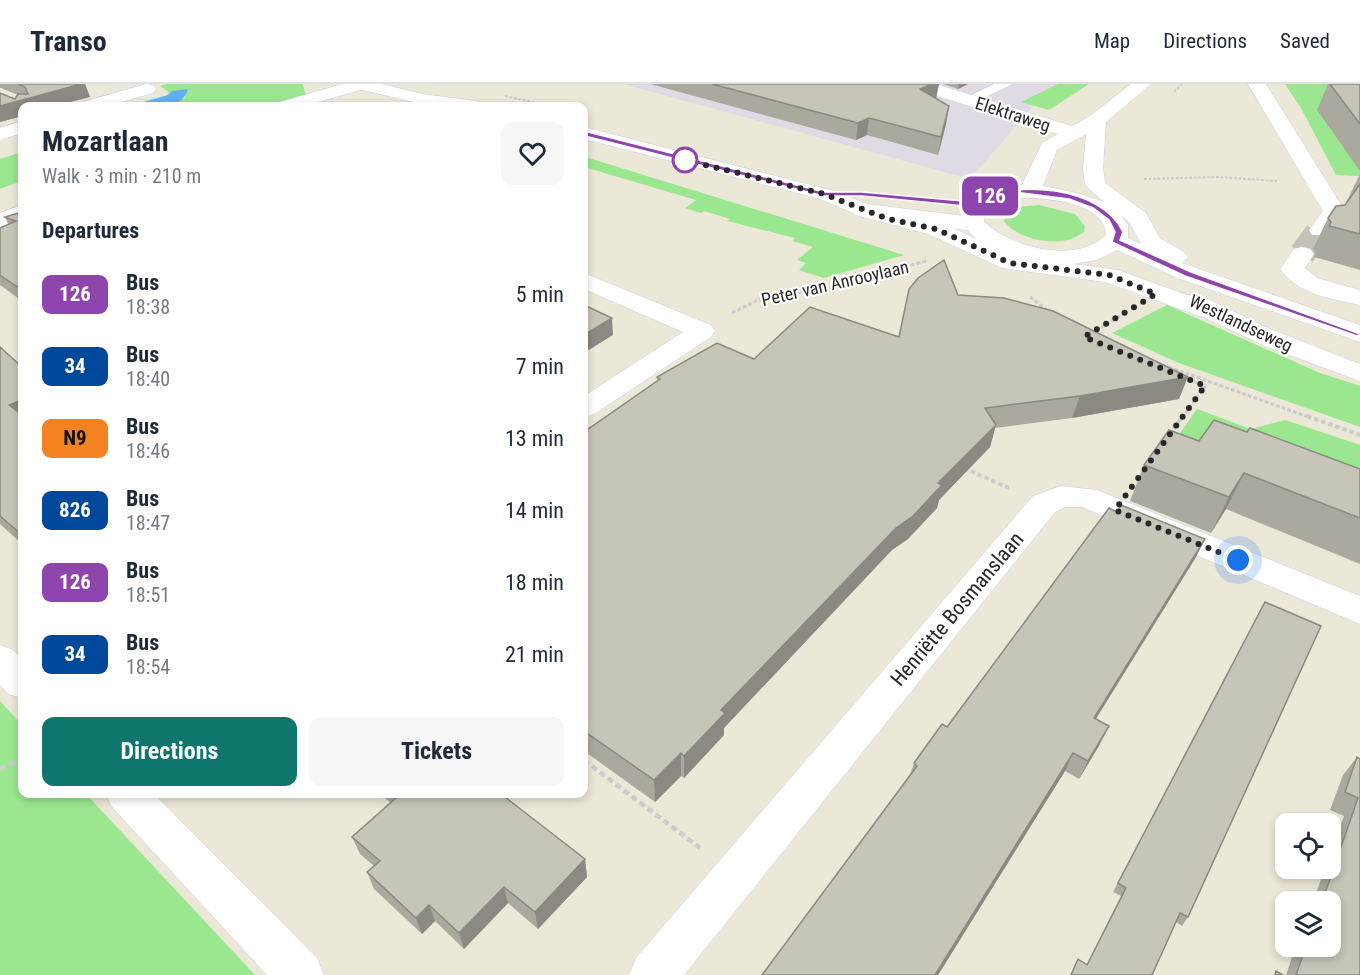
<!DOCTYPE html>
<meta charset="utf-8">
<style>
:root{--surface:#fff;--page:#f6f6f7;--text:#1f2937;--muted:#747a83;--line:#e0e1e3;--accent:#0f766e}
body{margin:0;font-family:"Roboto Condensed",sans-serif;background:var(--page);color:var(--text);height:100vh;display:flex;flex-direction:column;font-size:22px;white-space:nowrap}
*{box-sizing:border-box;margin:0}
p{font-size:20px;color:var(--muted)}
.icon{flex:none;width:33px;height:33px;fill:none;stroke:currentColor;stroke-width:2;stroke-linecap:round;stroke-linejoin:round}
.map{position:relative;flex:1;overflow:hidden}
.panel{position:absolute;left:18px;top:18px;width:570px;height:696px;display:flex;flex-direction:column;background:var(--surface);border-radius:12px;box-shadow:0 3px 9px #0003}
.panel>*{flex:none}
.badge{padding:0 12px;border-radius:9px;font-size:21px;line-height:39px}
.fabs{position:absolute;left:1275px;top:729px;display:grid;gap:12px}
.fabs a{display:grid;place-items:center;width:66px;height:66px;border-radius:12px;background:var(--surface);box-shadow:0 3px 9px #0003;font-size:30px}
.you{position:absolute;width:30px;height:30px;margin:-15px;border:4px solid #fff;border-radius:50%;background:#1a73e8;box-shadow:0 0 0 9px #1a73e833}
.map>.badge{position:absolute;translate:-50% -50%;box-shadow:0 0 0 3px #fff}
h2{padding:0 24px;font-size:22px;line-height:54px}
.round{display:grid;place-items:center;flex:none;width:63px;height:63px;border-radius:12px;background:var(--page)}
.overview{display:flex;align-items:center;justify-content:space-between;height:102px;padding:0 24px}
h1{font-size:28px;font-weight:700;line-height:45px}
.primary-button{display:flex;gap:12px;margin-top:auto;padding:12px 24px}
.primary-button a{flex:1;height:69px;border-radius:12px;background:var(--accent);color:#fff;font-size:24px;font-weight:700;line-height:69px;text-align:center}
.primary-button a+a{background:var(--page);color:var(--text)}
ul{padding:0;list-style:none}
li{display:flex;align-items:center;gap:18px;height:72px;padding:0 24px}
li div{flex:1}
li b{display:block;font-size:22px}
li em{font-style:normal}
li .badge{min-width:66px;font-weight:700;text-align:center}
header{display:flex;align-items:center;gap:36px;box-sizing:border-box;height:84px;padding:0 30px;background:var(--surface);border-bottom:2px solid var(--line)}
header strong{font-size:28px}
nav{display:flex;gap:33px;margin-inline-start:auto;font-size:21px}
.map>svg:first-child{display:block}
.industrial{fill:#dfdae3}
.green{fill:#9ae790}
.water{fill:#62aef7}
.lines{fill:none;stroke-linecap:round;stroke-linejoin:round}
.minor-tunnel{stroke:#c5c2b5;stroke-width:26;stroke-dasharray:26 13;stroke-linecap:butt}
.service-casing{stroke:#cecde3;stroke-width:1}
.minor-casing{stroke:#cecde3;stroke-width:1}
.tertiary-casing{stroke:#cecde3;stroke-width:1}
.secondary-casing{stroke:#cecde3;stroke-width:1}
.path-far3{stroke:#cbcbcb;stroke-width:2;stroke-dasharray:3 1.5;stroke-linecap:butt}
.path-far2{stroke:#cbcbcb;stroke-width:3;stroke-dasharray:4 2;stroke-linecap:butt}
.path-far1{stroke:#cbcbcb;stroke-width:4;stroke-dasharray:4.5 3;stroke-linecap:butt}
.path{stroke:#cbcbcb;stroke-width:4.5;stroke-dasharray:6 4;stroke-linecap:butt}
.service{fill:#fff;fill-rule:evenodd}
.minor{fill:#fff;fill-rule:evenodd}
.tertiary{fill:#fff;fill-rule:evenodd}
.secondary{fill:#fff;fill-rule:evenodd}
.wall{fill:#aba99e}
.shaded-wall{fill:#8b8981}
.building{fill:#c7c4b8;stroke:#8b8981;stroke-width:1.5}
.line{fill:#8e44ad;stroke:#fff;stroke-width:1.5}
.walk{stroke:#282828;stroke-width:6;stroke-dasharray:0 10.8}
.stop-dot{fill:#fff;stroke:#8e44ad;stroke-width:3}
.labels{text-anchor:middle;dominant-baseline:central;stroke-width:4.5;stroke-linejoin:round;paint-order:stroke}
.far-street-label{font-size:18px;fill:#282828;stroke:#fff}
.street-label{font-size:21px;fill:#282828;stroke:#fff}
</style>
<header>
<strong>Transo</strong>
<nav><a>Map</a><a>Directions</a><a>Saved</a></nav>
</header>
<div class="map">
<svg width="1360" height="891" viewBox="0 0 1360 891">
<rect width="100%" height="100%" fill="#ece8d8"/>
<polygon class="industrial" points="623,0 1067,0 1034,21 970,95"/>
<g class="green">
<polygon points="167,0 303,0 305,9 309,10 268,22 171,22 186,13 172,8 168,11 126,22 167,11 169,8 160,2"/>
<polygon points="1058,0 1089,0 1049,26 1021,18"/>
<polygon points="1285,0 1360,0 1360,92 1336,91 1301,24"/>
<polygon points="22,68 22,97 0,105 0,75"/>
<polygon points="584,73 592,75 904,171 824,194 799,186 806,179 797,176 813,163 793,157 795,154 727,137 730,135 704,127 701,129 685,124 696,116 584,83"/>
<path d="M1039,121l36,9 10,12 -1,6c-21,17 -64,10 -80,-11l4,-10 7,-4z"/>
<polygon points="1167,221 1320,289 1360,302 1360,343 1179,279 1112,249"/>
<polygon points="1197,325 1251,345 1285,336 1360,361 1360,424 1176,355"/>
<polygon points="0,617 22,641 22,710 86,710 255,891 0,891"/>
</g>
<path class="water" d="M188,5c-7,24 -38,18 -58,17l38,-11 4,-4z"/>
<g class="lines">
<polyline class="minor-tunnel" points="1302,170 1320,146"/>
<g class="service-casing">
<polygon id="service" points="994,0 1013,0 973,19 963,19 961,16"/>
</g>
<g class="minor-casing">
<g id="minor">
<polygon points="146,0 153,1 156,5 153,9 107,22 80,22 83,18"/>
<polygon points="342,0 370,0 367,4 304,22 277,22 280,18"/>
<polygon points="909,0 936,0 1081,45 1084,49 1081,53 1067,53 912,4"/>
<polygon points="1248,0 1266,0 1345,127 1328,151 1312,151 1309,146 1323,127"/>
<polygon points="22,37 22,49 0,56 0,44"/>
<polygon points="22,121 22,136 0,144 0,129"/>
<path d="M1302,163l8,2 4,5 -9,14 12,10 43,12v15c-28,-6 -63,-11 -80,-36l14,-20z"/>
<polygon points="584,189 711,241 715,247 711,253 594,330 584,333 584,312 683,248 584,205"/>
<polygon points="1061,402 1097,406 1360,512 1360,540 1082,423 1065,423 1055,428 684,891 629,891 636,874 1033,412"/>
<polygon points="0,561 13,566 22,575 22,614 8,610 0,601"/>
<polygon points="106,710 154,710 317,874 324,891 267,891 112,723"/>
</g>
</g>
<g class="tertiary-casing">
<g id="tertiary">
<polygon points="351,0 382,0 422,10 476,17 485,22 422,20 354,4"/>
<polygon points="584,43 831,106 867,120 973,133 981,135 984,140 981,145 973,147 863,133 817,114 584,55"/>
</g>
</g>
<g class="secondary-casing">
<path id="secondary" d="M1131,0h20l-45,38 -3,47 2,14 41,30 14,25 24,14 4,5 -6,6 178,62v17l-180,-63 -63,-29 -20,10 -24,4 45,6 69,25 15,1 61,30 97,38v17l-95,-35 -60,-28 -100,-36 -103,-14 -74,-34 -73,-19 -3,-5 3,-5 8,-2 81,21 32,15 -14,-15 -1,-15c14,-20 38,-24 61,-24l20,-42 48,-27zM1086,50l-3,35 2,16 19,17 -27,-9 -34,-7 14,-36zM1014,114c27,-1 91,3 92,37 -31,30 -94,12 -122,-13l-1,-12 15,-10zM1121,131l8,7 12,22 -13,-6v-13z"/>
</g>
<g class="path-far3">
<polyline points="1174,8 1182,0"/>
<polyline points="505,12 551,22"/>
<polyline points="1144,95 1218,93 1277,97"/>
</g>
<g class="path-far2">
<polyline points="1030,213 1048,227"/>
<polyline points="732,229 762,214 834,203 926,177"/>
<polyline points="1091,250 1123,230"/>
<polyline points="1163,281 1311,334"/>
<polyline points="1182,334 1205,302 1185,294"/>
</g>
<g class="path-far1">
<polyline points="1307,332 1360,351"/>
<polyline points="1169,351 1183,332"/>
<polyline points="964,384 1009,404"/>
</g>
<g class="path">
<polyline points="584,676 700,764"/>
<polyline points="0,685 22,675"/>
</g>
<use href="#service" class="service"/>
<use href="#minor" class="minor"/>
<use href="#tertiary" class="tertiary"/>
<use href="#secondary" class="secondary"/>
</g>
<g class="wall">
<polygon points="0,0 85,0 90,13 22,22 22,32 0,38 0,9 15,15 18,11 1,4 0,4"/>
<polygon points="650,0 939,0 936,14 949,22 946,40 938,71 867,51 856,56"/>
<polygon points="943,0 968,0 958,5"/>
<polygon points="1328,0 1360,0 1360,87 1317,26"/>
<polygon points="1360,90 1360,186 1314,173 1316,170 1313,165 1328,134 1345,121"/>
<polygon points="22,128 22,217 0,201 0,144 8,140 5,133"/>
<polygon points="958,211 1179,315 1072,334 995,344 990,363 939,416 937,424 908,455 892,466 724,644 724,651 684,694 681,692 655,718 584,667 584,348 657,297 657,293 754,275 899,253"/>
<polygon points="0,263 22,283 22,460 0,440"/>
<polygon points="1247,348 1360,385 1360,480 1226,425 1211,449 1130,417 1144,381 1199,357"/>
<polygon points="1196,473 1096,635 1100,660 1079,695 1065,687 938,891 762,891 910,691 914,679 947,643"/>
<polygon points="1265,518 1188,833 1182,842 1176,838 1152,891 1070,891 1078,875 1087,880 1121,812 1113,808"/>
<polygon points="1357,673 1360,675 1360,891 1286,891 1296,862 1330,862 1330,818 1313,818 1325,784 1330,784 1330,769 1344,732 1330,726 1343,691"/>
<polygon points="380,710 501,710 585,775 587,793 538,845 508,819 464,865 435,837 422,850 374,805 367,788 374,782 360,770 352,753 391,719"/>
</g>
<g class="shaded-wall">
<polygon points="81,0 85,0 90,13 55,22 22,22 22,32 0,38 0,22"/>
<polygon points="932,0 939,0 936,14 920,5"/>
<polygon points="959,0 968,0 958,5"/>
<polygon points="949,22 946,40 938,71 941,53"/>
<polygon points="869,34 867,51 856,56 858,39"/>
<polygon points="612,234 613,251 584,269 584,251"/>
<polygon points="1188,293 1179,315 1072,334 1080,312"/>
<polygon points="22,316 22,338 9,321"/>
<polygon points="996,341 990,363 939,416 937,424 908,455 892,466 724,644 724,651 684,694 684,672 721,626 938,399"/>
<polygon points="1244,389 1226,425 1211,449 1229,413"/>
<polygon points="1205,455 1196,473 1085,652 1094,634"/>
<polygon points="1109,642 1100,660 1079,695 1088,677"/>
<polygon points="681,669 681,692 655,718 654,696"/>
<polygon points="1073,669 1065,687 938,891 935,891"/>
<polygon points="585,775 587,793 538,845 535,828"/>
<polygon points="504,803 508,819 464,865 459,849"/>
<polygon points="429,821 435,837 422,850 416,834"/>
</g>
<g class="building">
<polygon points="18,0 81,0 0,22 0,9 15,15 18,10 28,10 25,3"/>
<polygon points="712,0 932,0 920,5 949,22 941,53 869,34 858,39"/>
<polygon points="1330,0 1360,0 1360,40"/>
<polygon points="1360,100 1360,150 1329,142 1331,138 1328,134 1336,122 1345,121"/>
<polygon points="22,128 22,206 0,191 0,144 16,137 5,133"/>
<polygon points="944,176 958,211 1004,214 1053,227 1188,293 1080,312 985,324 996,341 938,399 942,401 913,432 896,444 721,626 725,629 684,672 681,669 654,696 584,647 584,348 660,295 657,293 717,259 754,275 810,223 899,253 909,205 918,194"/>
<polygon points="584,221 612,234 584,251"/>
<polygon points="0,263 22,283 22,316 9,321 22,331 22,451 0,432"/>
<polygon points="1214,336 1247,348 1250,344 1360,385 1360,434 1244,389 1229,413 1144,381 1169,346 1199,357"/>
<polygon points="1121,421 1205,455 1094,634 1109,642 1088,677 1073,669 935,891 762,891 917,682 914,679 942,640 947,643 1109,424 1117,428"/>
<polygon points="1265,518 1321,542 1188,833 1180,829 1152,891 1071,891 1078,875 1087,881 1126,804 1118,799"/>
<polygon points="1357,673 1360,675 1360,891 1296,891 1306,862 1330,862 1330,818 1322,818 1358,714 1345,708"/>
<polygon points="395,710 501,710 585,775 535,828 504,803 459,849 429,821 416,834 367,788 380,777 352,753 398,712"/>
<polygon points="1276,887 1283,891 1275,891"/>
</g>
<path class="line" d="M584,47l240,61h38l112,10c39,-23 128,-16 149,30l-3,8 71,32 169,62 -3,2 -172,-60 -73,-34 3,-10 -6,-12 -16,-12 -24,-9 -47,-6 -30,5 -17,9 -113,-11h-38l-243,-61z"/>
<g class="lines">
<polyline class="walk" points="685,76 824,110 888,135 936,145 1010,179 1109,191 1156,210 1084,253 1205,302 1115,426 1238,476"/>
</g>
<circle class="stop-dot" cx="685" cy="76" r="12"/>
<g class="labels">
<g class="far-street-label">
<text transform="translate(1013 30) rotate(18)">Elektraweg</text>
<text transform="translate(835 199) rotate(-13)">Peter van Anrooylaan</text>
<text transform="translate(1241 239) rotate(25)">Westlandseweg</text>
</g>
<g class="street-label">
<text transform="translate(957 525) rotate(-50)">Henriëtte Bosmanslaan</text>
</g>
</g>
</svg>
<div class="fabs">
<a><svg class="icon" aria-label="locate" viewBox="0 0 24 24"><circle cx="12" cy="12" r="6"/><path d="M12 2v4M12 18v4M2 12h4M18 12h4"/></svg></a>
<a><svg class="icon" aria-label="layers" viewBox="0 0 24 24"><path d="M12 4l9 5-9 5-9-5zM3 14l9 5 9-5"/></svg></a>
</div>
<div class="you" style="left:1238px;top:476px"></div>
<b class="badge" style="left:990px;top:112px;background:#8e44ad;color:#fff">126</b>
<section class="panel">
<div class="overview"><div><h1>Mozartlaan</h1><p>Walk · 3 min · 210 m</p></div><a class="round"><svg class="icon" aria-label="heart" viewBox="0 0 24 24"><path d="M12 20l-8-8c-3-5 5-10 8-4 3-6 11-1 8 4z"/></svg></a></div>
<h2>Departures</h2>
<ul>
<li><span class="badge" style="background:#8e44ad;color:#fff">126</span><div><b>Bus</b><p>18:38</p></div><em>5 min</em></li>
<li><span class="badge" style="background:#004899;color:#fff">34</span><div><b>Bus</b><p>18:40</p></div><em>7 min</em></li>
<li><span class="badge" style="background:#f58220;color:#111">N9</span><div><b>Bus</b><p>18:46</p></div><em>13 min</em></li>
<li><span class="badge" style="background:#004899;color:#fff">826</span><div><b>Bus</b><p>18:47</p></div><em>14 min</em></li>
<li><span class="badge" style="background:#8e44ad;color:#fff">126</span><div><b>Bus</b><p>18:51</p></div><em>18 min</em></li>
<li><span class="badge" style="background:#004899;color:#fff">34</span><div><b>Bus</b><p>18:54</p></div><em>21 min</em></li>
</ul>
<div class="primary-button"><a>Directions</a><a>Tickets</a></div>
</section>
</div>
